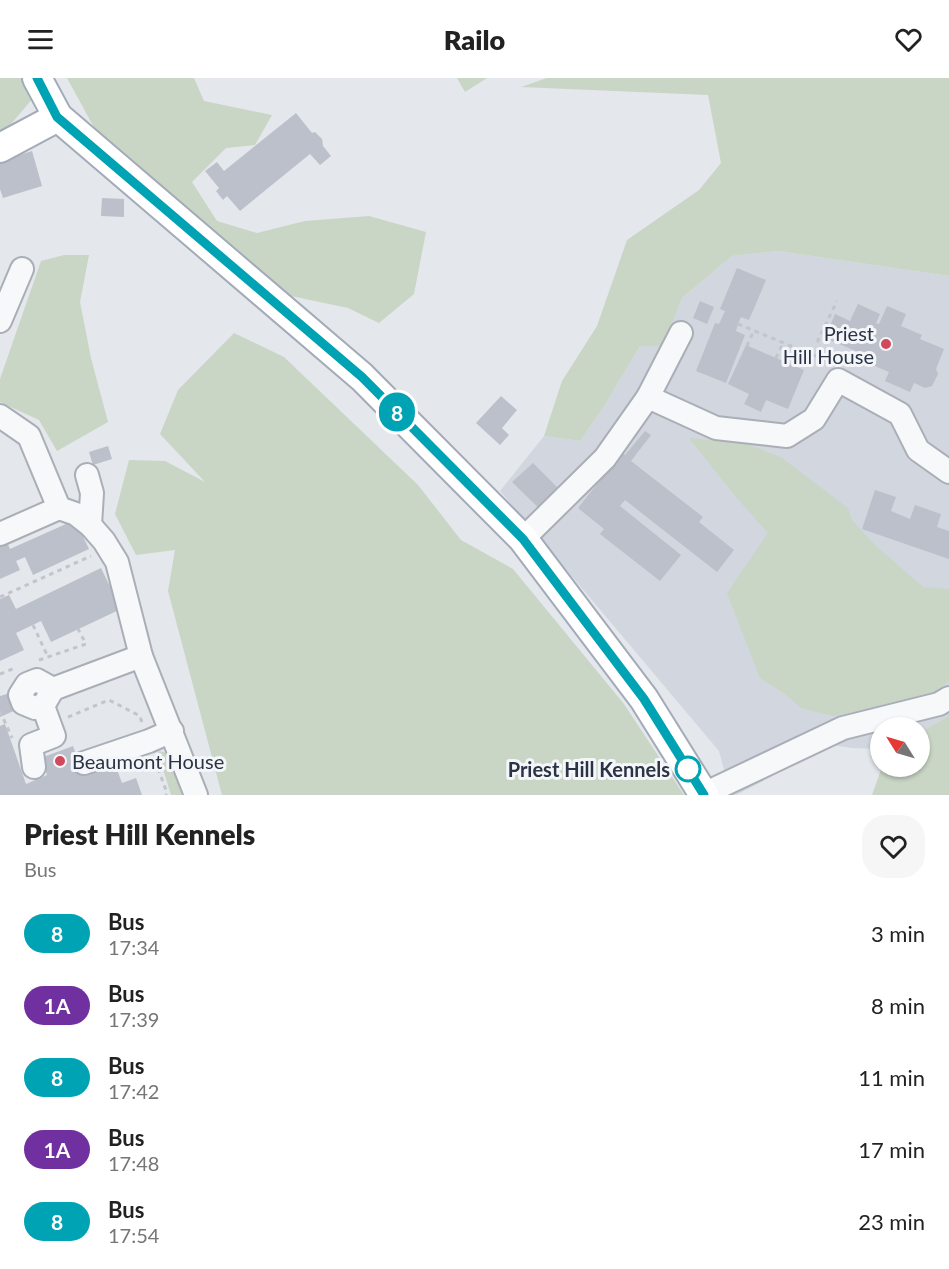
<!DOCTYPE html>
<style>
:root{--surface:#fff;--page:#f6f6f6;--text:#222;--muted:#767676}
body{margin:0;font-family:Lato,sans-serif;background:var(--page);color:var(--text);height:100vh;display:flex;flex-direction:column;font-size:22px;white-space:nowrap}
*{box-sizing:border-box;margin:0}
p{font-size:20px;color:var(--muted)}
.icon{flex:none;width:33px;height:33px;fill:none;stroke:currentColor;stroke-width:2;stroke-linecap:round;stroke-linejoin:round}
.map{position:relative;height:717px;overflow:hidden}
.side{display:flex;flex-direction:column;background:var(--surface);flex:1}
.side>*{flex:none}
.badge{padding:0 12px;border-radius:20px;font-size:21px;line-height:39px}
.needle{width:39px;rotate:307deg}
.controls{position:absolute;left:870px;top:639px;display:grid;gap:12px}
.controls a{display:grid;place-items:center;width:60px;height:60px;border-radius:50%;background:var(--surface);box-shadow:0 2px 4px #0004;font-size:30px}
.map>.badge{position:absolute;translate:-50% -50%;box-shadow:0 0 0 3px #fff}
.round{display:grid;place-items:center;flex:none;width:63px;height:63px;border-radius:24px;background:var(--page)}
.headline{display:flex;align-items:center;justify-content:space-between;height:102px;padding:0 24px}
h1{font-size:28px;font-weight:800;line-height:45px}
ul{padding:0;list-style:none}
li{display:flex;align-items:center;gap:18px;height:72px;padding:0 24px}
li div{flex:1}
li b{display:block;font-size:22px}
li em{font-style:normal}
li .badge{min-width:66px;font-weight:700;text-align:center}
header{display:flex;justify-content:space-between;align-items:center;height:78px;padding:0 24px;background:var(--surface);font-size:27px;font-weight:800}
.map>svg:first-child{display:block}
.built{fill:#d2d6de}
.green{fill:#c9d6c5}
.building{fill:#bbc0ca}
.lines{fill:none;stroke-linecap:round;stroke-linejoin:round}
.minor-casing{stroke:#a9aeb7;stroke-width:26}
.major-casing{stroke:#a3abb8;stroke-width:32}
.path{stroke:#c2c5cb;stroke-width:3;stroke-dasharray:4.5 4.5;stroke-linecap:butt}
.minor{stroke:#f7f8fa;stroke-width:22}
.major{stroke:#fff;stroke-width:28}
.line-casing{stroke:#fff;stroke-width:14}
.line{stroke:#00a3b4;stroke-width:9}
.poi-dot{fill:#d1495b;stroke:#f4f6f9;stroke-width:2}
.stop-dot{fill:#fff;stroke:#00a3b4;stroke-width:3}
.labels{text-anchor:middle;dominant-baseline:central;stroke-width:6;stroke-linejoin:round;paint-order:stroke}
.poi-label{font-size:20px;fill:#2b3445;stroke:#f4f6f9;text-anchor:end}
.stop-label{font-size:20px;font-weight:bold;fill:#2b3445;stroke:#f4f6f9;text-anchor:end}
</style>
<header><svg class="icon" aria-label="menu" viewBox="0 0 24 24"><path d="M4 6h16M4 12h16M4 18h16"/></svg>Railo<svg class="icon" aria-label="heart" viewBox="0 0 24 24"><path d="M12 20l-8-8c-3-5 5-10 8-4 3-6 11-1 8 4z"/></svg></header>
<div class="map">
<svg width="949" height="717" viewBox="0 0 949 717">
<rect width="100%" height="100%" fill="#e4e7ec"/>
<polygon class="built" points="778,173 949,198 949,638 920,654 920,650 880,650 880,671 852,670 832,667 736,717 731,717 719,673 500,413 544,358 580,363 603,330 640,268 663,267 682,220 732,178"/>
<g class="green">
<polygon points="0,0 26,0 34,19 0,59"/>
<polygon points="67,0 194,0 204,23 272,37 255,67 226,70 192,104 217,143 257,155 305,143 369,138 426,154 414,216 379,245 348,230 291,218 235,175 96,53"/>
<polygon points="457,0 487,0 465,14"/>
<polygon points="547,0 949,0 949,198 778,173 732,178 682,220 663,268 640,268 603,330 580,363 544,358 562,303 597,248 627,162 699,112 721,85 708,17 521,9"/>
<polygon points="64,177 89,177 80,224 91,280 108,344 57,373 39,342 0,324 0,301 41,183"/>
<polygon points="234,255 284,279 418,407 461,462 513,491 624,626 684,717 222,717 168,513 175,472 136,477 115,436 129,382 165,383 205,404 160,356 178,312"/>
<polygon points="689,360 748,366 782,380 848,430 852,442 876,468 923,509 949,511 949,603 926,620 833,638 801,630 785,616 760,600 727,515 768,455 735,418"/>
<polygon points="949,638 949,717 872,717 882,689 920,688 920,654"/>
<polygon points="159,673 172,676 185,717 171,717 158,675"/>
</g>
<g class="building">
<polygon points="296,35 312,55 315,54 322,61 323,68 331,78 320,87 310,76 240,133 227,118 223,122 216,113 219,110 205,93 217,84 224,93"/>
<polygon points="32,73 42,108 3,120 0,111 0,83"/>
<polygon points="102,120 124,121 124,139 101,138"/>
<polygon points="737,190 766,202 749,242 741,239 738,246 736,253 745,257 726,305 696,293 715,245 719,246 725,233 720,231"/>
<polygon points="700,223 714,229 707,246 693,240"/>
<polygon points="858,226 880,236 876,245 879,246 887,228 906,236 901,248 922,257 920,261 944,271 936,291 938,296 932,308 925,310 914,305 910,314 885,303 889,294 875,288 877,282 825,260 835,236 850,243"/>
<polygon points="746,267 804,292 788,331 766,322 761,334 744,326 749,316 728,306"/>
<polygon points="501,318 517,332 502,350 509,357 500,367 476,345"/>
<polygon points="645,353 651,357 631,383 703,439 699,444 734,472 717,494 625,422 620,428 681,477 660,503 600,456 604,451 578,430 622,375 625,377"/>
<polygon points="108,368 112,381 93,387 89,374"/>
<polygon points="533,385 562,414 542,433 512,404"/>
<polygon points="875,412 896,419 891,433 910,441 915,427 941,436 937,449 949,453 949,481 862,451"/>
<polygon points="75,442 89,471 33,497 25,479 16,483 20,492 0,501 0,461 5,459 10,471"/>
<polygon points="101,490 121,531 51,564 41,543 16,555 24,572 0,583 0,521 9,517 16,531"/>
<polygon points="10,615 16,632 0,639 0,618"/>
<polygon points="5,646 26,706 47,697 41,680 73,668 81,690 112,678 122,705 136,700 142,717 0,717 0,648"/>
</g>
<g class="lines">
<g class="minor-casing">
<g id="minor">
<polyline points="0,243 22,191"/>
<polyline points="648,319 716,350 787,358 814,341 838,302 900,336 918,372 949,394"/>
<polyline points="0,338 29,358 59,430 76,436 90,447 104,463 117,484 141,578 196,717"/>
<polyline points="87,397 92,415 90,447"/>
<polyline points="0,456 59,430"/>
<polyline points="523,461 605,380 648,319 681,255"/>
<polyline points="53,611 37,602 27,606 20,617 23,625 35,630 43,628 53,611 141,578"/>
<polyline points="84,685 149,663 172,653"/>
<polyline points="34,689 31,667 54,658 43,628"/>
<polyline points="704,716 843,650 939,626 949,620"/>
</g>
</g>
<g class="major-casing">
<g id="major">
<polyline points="37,0 58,39 362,299 523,461 644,621 704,717"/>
<polyline points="0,70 58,39"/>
</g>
</g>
<g class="path">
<polyline points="738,246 825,282 828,288"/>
<polyline points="747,268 754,252"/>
<polyline points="776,280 783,265"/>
<polyline points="824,281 818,269 818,262 837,223"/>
<polyline points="0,519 91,478"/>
<polyline points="33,547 48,579"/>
<polyline points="39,582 86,566 78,551"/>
<polyline points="0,596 15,590"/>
<polyline points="0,633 12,660"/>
<polyline points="68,639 109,622 140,638 142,645"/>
<polyline points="155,682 167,715 166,717"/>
</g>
<use href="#minor" class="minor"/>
<use href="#major" class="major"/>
</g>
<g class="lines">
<g class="line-casing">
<polyline id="line" points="37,0 57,39 362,299 523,461 644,621 704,717"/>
</g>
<use href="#line" class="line"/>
</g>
<g class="poi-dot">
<circle cx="886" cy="266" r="6"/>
<circle cx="60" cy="683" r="6"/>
</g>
<circle class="stop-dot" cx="688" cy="691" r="12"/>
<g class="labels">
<g class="poi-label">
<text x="874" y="255">Priest<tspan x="874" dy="23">Hill House</tspan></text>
<text x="72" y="683" text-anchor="start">Beaumont House</text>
</g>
<g class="stop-label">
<text x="670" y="691">Priest Hill Kennels</text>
</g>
</g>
</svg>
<div class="controls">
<a><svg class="needle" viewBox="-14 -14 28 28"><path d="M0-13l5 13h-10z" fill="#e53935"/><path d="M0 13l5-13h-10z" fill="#767676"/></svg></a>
</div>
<b class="badge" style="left:397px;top:334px;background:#00a3b4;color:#fff">8</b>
</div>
<section class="side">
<div class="headline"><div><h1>Priest Hill Kennels</h1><p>Bus</p></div><a class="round"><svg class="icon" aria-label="heart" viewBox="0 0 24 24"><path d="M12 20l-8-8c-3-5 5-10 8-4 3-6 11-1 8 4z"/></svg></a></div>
<ul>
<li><span class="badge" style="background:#00a3b4;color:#fff">8</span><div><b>Bus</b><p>17:34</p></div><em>3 min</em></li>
<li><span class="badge" style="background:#7030a0;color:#fff">1A</span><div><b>Bus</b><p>17:39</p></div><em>8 min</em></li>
<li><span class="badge" style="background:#00a3b4;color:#fff">8</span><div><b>Bus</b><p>17:42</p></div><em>11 min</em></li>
<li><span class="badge" style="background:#7030a0;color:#fff">1A</span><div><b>Bus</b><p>17:48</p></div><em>17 min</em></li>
<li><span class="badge" style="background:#00a3b4;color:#fff">8</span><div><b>Bus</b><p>17:54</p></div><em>23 min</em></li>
</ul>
</section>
